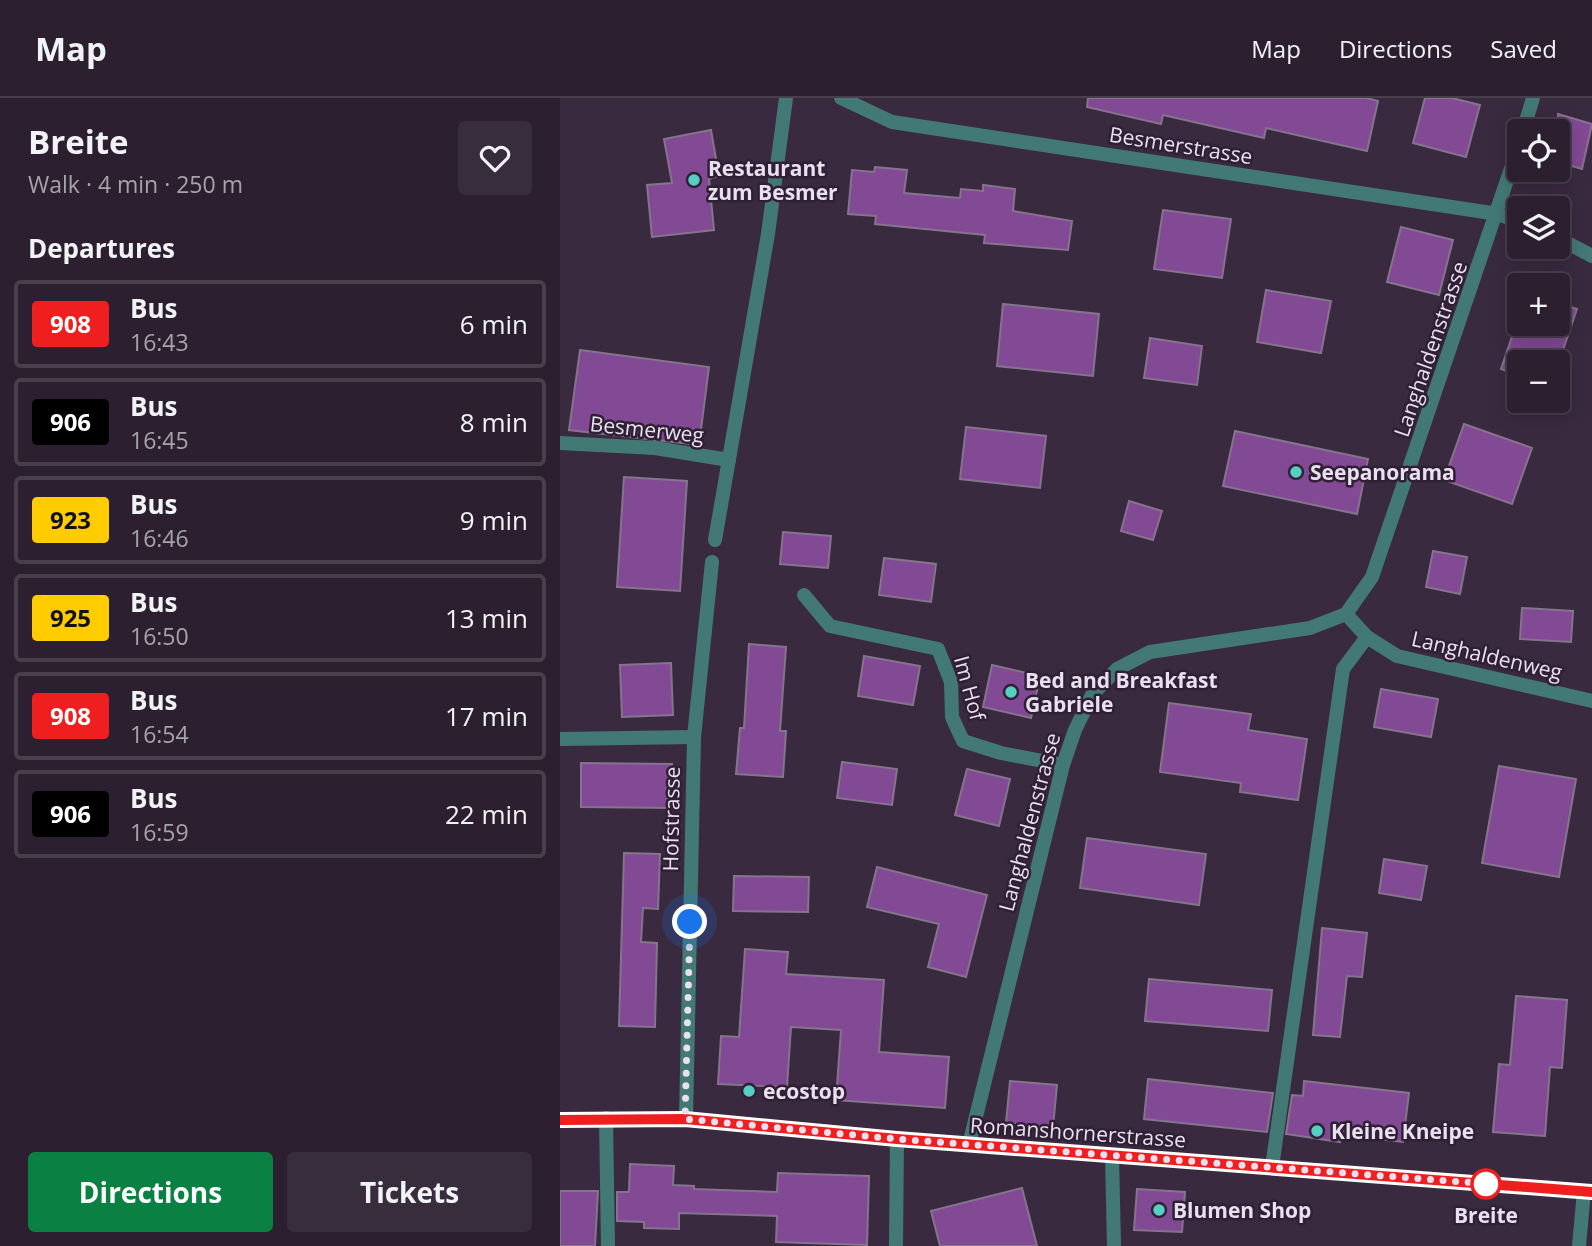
<!DOCTYPE html>
<meta charset="utf-8">
<style>
:root{--surface:#2c2030;--page:#382d3c;--text:#f1f3f6;--muted:#a6a3ab;--line:#483e4c;--accent:#0b8043}
body{margin:0;font-family:"Open Sans",sans-serif;background:var(--page);color:var(--text);height:100vh;display:flex;flex-direction:column;font-size:26px;white-space:nowrap}
*{box-sizing:border-box;margin:0}
p{font-size:23px;color:var(--muted)}
.icon{flex:none;width:38px;height:38px;fill:none;stroke:currentColor;stroke-width:2;stroke-linecap:round;stroke-linejoin:round}
.map{position:relative;flex:1;overflow:hidden}
.sheet{display:flex;flex-direction:column;background:var(--surface);width:560px}
.sheet>*{flex:none}
.badge{padding:0 14px;border-radius:5px;font-size:24px;line-height:46px}
.buttons{position:absolute;left:947px;top:21px;display:grid;gap:14px}
.buttons a{display:grid;place-items:center;width:63px;height:63px;border-radius:7px;background:var(--surface);box-shadow:0 4px 18px #0003,0 0 0 2px var(--line);font-size:35px}
.you{position:absolute;width:35px;height:35px;margin:-18px;border:5px solid #fff;border-radius:50%;background:#1a73e8;box-shadow:0 0 0 10px #1a73e833}
.map>.badge{position:absolute;translate:-50% -50%;box-shadow:0 0 0 4px #fff}
h2{padding:0 28px;font-size:26px;line-height:63px}
.round{display:grid;place-items:center;flex:none;width:74px;height:74px;border-radius:7px;background:var(--page)}
.summary{display:flex;align-items:center;justify-content:space-between;height:119px;padding:0 28px}
h1{font-size:33px;font-weight:700;line-height:52px}
.action{display:flex;gap:14px;margin-top:auto;padding:14px 28px}
.action a{flex:1;height:80px;border-radius:7px;background:var(--accent);color:#fff;font-size:28px;font-weight:700;line-height:80px;text-align:center}
.action a+a{background:var(--page);color:var(--text)}
ul{padding:0;list-style:none}
li{display:flex;align-items:center;gap:21px;height:88px;margin:0 14px 10px;padding:0 14px;border:4px solid var(--line);border-radius:7px}
li div{flex:1}
li b{display:block;font-size:26px}
li em{font-style:normal}
li .badge{min-width:77px;font-weight:700;text-align:center}
header{display:flex;align-items:center;gap:42px;box-sizing:border-box;height:98px;padding:0 35px;background:var(--surface);border-bottom:2px solid var(--line)}
header strong{font-size:33px}
nav{display:flex;gap:38px;margin-inline-start:auto;font-size:24px}
main{display:flex;flex:1;min-height:0}
.map>svg:first-child{display:block}
.building{fill:#824994;stroke:#86738d;stroke-width:2}
.lines{fill:none;stroke-linecap:round;stroke-linejoin:round}
.lane{stroke:#437975;stroke-width:14}
.street{stroke:#437975;stroke-width:14}
.secondary{stroke:#44a19b;stroke-width:14}
.line-casing{stroke:#fff;stroke-width:16}
.line{stroke:#ef1f20;stroke-width:10}
.walk{stroke:#eadfee;stroke-width:7;stroke-dasharray:0 12.6}
.poi-dot{fill:#55cec5;stroke:#302035;stroke-width:2.5}
.stop-dot{fill:#fff;stroke:#ef1f20;stroke-width:3.5}
.labels{text-anchor:middle;dominant-baseline:central;stroke-width:5;stroke-linejoin:round;paint-order:stroke}
.street-label{font-size:21px;fill:#eadfee;stroke:#302035}
.poi-label{font-size:21px;font-weight:bold;fill:#eadfee;stroke:#302035;text-anchor:start}
.stop-label{font-size:21px;font-weight:bold;fill:#eadfee;stroke:#302035}
</style>
<header>
<strong>Map</strong>
<nav><a>Map</a><a>Directions</a><a>Saved</a></nav>
</header>
<main>
<section class="sheet">
<div class="summary"><div><h1>Breite</h1><p>Walk · 4 min · 250 m</p></div><a class="round"><svg class="icon" aria-label="heart" viewBox="0 0 24 24"><path d="M12 20l-8-8c-3-5 5-10 8-4 3-6 11-1 8 4z"/></svg></a></div>
<h2>Departures</h2>
<ul>
<li><span class="badge" style="background:#ef1f20;color:#fff">908</span><div><b>Bus</b><p>16:43</p></div><em>6 min</em></li>
<li><span class="badge" style="background:#000;color:#fff">906</span><div><b>Bus</b><p>16:45</p></div><em>8 min</em></li>
<li><span class="badge" style="background:#fc0;color:#111">923</span><div><b>Bus</b><p>16:46</p></div><em>9 min</em></li>
<li><span class="badge" style="background:#fc0;color:#111">925</span><div><b>Bus</b><p>16:50</p></div><em>13 min</em></li>
<li><span class="badge" style="background:#ef1f20;color:#fff">908</span><div><b>Bus</b><p>16:54</p></div><em>17 min</em></li>
<li><span class="badge" style="background:#000;color:#fff">906</span><div><b>Bus</b><p>16:59</p></div><em>22 min</em></li>
</ul>
<div class="action"><a>Directions</a><a>Tickets</a></div>
</section>
<div class="map">
<svg width="1032" height="1148" viewBox="0 0 1032 1148">
<rect width="100%" height="100%" fill="#3a2a40"/>
<g class="building">
<polygon points="528,0 806,0 818,3 807,53 706,30 704,40 603,17 601,26 527,9"/>
<polygon points="865,0 892,0 920,7 906,59 853,45"/>
<polygon points="998,16 1032,26 1022,71 998,64"/>
<polygon points="151,32 159,78 149,81 154,132 92,139 87,87 112,85 104,41"/>
<polygon points="315,69 347,72 344,95 400,100 401,91 423,93 423,87 455,91 453,113 512,123 508,152 424,145 425,137 315,126 316,118 288,116 292,72 314,74"/>
<polygon points="603,112 671,121 662,180 594,171"/>
<polygon points="841,129 893,142 879,197 827,184"/>
<polygon points="706,192 771,203 761,255 697,244"/>
<polygon points="998,205 1017,211 998,267 998,264 959,264 959,278 941,271 959,218 959,226 998,226"/>
<polygon points="443,206 539,216 533,278 437,268"/>
<polygon points="590,240 642,248 637,287 584,280"/>
<polygon points="20,252 149,269 139,347 9,332"/>
<polygon points="904,326 972,350 952,406 884,382"/>
<polygon points="406,329 486,338 480,390 400,381"/>
<polygon points="675,333 808,361 797,416 663,388"/>
<polygon points="64,379 127,383 120,493 57,489"/>
<polygon points="569,403 602,413 593,442 561,433"/>
<polygon points="223,434 271,438 268,470 220,466"/>
<polygon points="873,453 907,459 900,496 866,489"/>
<polygon points="324,460 376,466 371,504 319,497"/>
<polygon points="962,510 1013,513 1011,544 960,541"/>
<polygon points="189,546 226,549 220,633 226,633 223,679 176,676 180,630 184,630"/>
<polygon points="304,558 360,568 353,607 298,598"/>
<polygon points="111,565 113,617 62,619 60,567"/>
<polygon points="432,567 480,578 471,620 423,609"/>
<polygon points="821,591 878,601 871,639 814,629"/>
<polygon points="609,605 691,616 688,632 747,641 738,702 680,694 681,685 600,674"/>
<polygon points="282,664 337,671 332,707 277,700"/>
<polygon points="21,665 112,666 112,710 21,709"/>
<polygon points="939,668 1016,681 999,779 922,765"/>
<polygon points="407,671 450,681 439,728 395,717"/>
<polygon points="527,740 646,756 639,807 520,790"/>
<polygon points="64,755 100,756 98,811 83,810 81,844 97,845 95,929 59,928"/>
<polygon points="824,761 867,768 861,802 819,795"/>
<polygon points="317,769 427,797 406,879 368,869 379,826 307,809"/>
<polygon points="174,778 249,779 248,814 173,813"/>
<polygon points="762,830 807,835 802,879 787,878 780,939 753,937"/>
<polygon points="185,851 228,854 226,876 324,882 319,954 389,959 385,1010 276,1002 281,932 231,929 227,989 158,986 161,938 179,939"/>
<polygon points="589,881 712,892 708,933 585,923"/>
<polygon points="956,898 1007,902 1002,970 990,969 985,1038 933,1034 939,966 950,967"/>
<polygon points="588,981 713,995 707,1034 584,1021"/>
<polygon points="450,983 497,987 493,1029 446,1025"/>
<polygon points="744,983 849,995 843,1044 781,1037 780,1044 726,1036 732,997 743,998"/>
<polygon points="70,1066 114,1068 113,1087 134,1088 134,1091 217,1094 218,1075 309,1078 307,1147 216,1144 217,1118 119,1115 119,1131 84,1130 84,1124 57,1123 57,1094 69,1094"/>
<polygon points="462,1090 477,1148 380,1148 371,1113"/>
<polygon points="577,1091 625,1094 622,1134 574,1132"/>
<polygon points="0,1093 38,1093 35,1148 0,1148"/>
</g>
<g class="lines">
<g class="lane">
<polyline points="0,345 95,350 169,362"/>
<polyline points="712,1069 783,571 807,539"/>
</g>
<g class="street">
<polyline points="281,0 332,24 938,116 959,124"/>
<polyline points="963,33 973,0"/>
<polyline points="998,140 1032,158"/>
<polyline points="155,442 208,136 226,0"/>
<polyline points="244,497 270,528 378,551 391,584 392,619 403,643 441,655 503,667"/>
<polyline points="786,516 807,539 837,558 1032,603"/>
<polyline points="0,641 134,639"/>
<polyline points="46,1020 48,1148"/>
<polyline points="126,1021 134,639 152,464"/>
<polyline points="409,1047 503,667 515,632 532,597 557,571 590,554 750,530 786,516 812,479 959,47"/>
<polyline points="552,1058 554,1148"/>
<polyline points="336,1148 337,1041"/>
<polyline points="1019,1148 1024,1093"/>
</g>
<polyline class="secondary" points="0,1022 126,1021 337,1041 1032,1094"/>
</g>
<g class="lines">
<g class="line-casing">
<polyline id="line" points="0,1022 125,1021 337,1041 1032,1094"/>
</g>
<use href="#line" class="line"/>
<polyline class="walk" points="130,824 125,1021 337,1041 930,1086 926,1086"/>
</g>
<g class="poi-dot">
<circle cx="134" cy="82" r="7"/>
<circle cx="736" cy="374" r="7"/>
<circle cx="451" cy="594" r="7"/>
<circle cx="189" cy="993" r="7"/>
<circle cx="757" cy="1033" r="7"/>
<circle cx="599" cy="1112" r="7"/>
</g>
<circle class="stop-dot" cx="926" cy="1086" r="14"/>
<g class="labels">
<g class="street-label">
<text transform="translate(621 47) rotate(9)">Besmerstrasse</text>
<text transform="translate(870 251) rotate(-71)">Langhaldenstrasse</text>
<text transform="translate(87 331) rotate(6)">Besmerweg</text>
<text transform="translate(927 557) rotate(13)">Langhaldenweg</text>
<text transform="translate(410 590) rotate(75)">Im Hof</text>
<text transform="translate(111 721) rotate(-89)">Hofstrasse</text>
<text transform="translate(469 724) rotate(-75)">Langhaldenstrasse</text>
<text transform="translate(518 1034) rotate(4)">Romanshornerstrasse</text>
</g>
<g class="poi-label">
<text x="148" y="70">Restaurant<tspan x="148" dy="24">zum Besmer</tspan></text>
<text x="750" y="374">Seepanorama</text>
<text x="465" y="582">Bed and Breakfast<tspan x="465" dy="24">Gabriele</tspan></text>
<text x="203" y="993">ecostop</text>
<text x="771" y="1033">Kleine Kneipe</text>
<text x="613" y="1112">Blumen Shop</text>
</g>
<g class="stop-label">
<text x="926" y="1117">Breite</text>
</g>
</g>
</svg>
<div class="buttons">
<a><svg class="icon" aria-label="locate" viewBox="0 0 24 24"><circle cx="12" cy="12" r="6"/><path d="M12 2v4M12 18v4M2 12h4M18 12h4"/></svg></a>
<a><svg class="icon" aria-label="layers" viewBox="0 0 24 24"><path d="M12 4l9 5-9 5-9-5zM3 14l9 5 9-5"/></svg></a>
<a>+</a>
<a>−</a>
</div>
<div class="you" style="left:130px;top:824px"></div>
</div>
</main>
